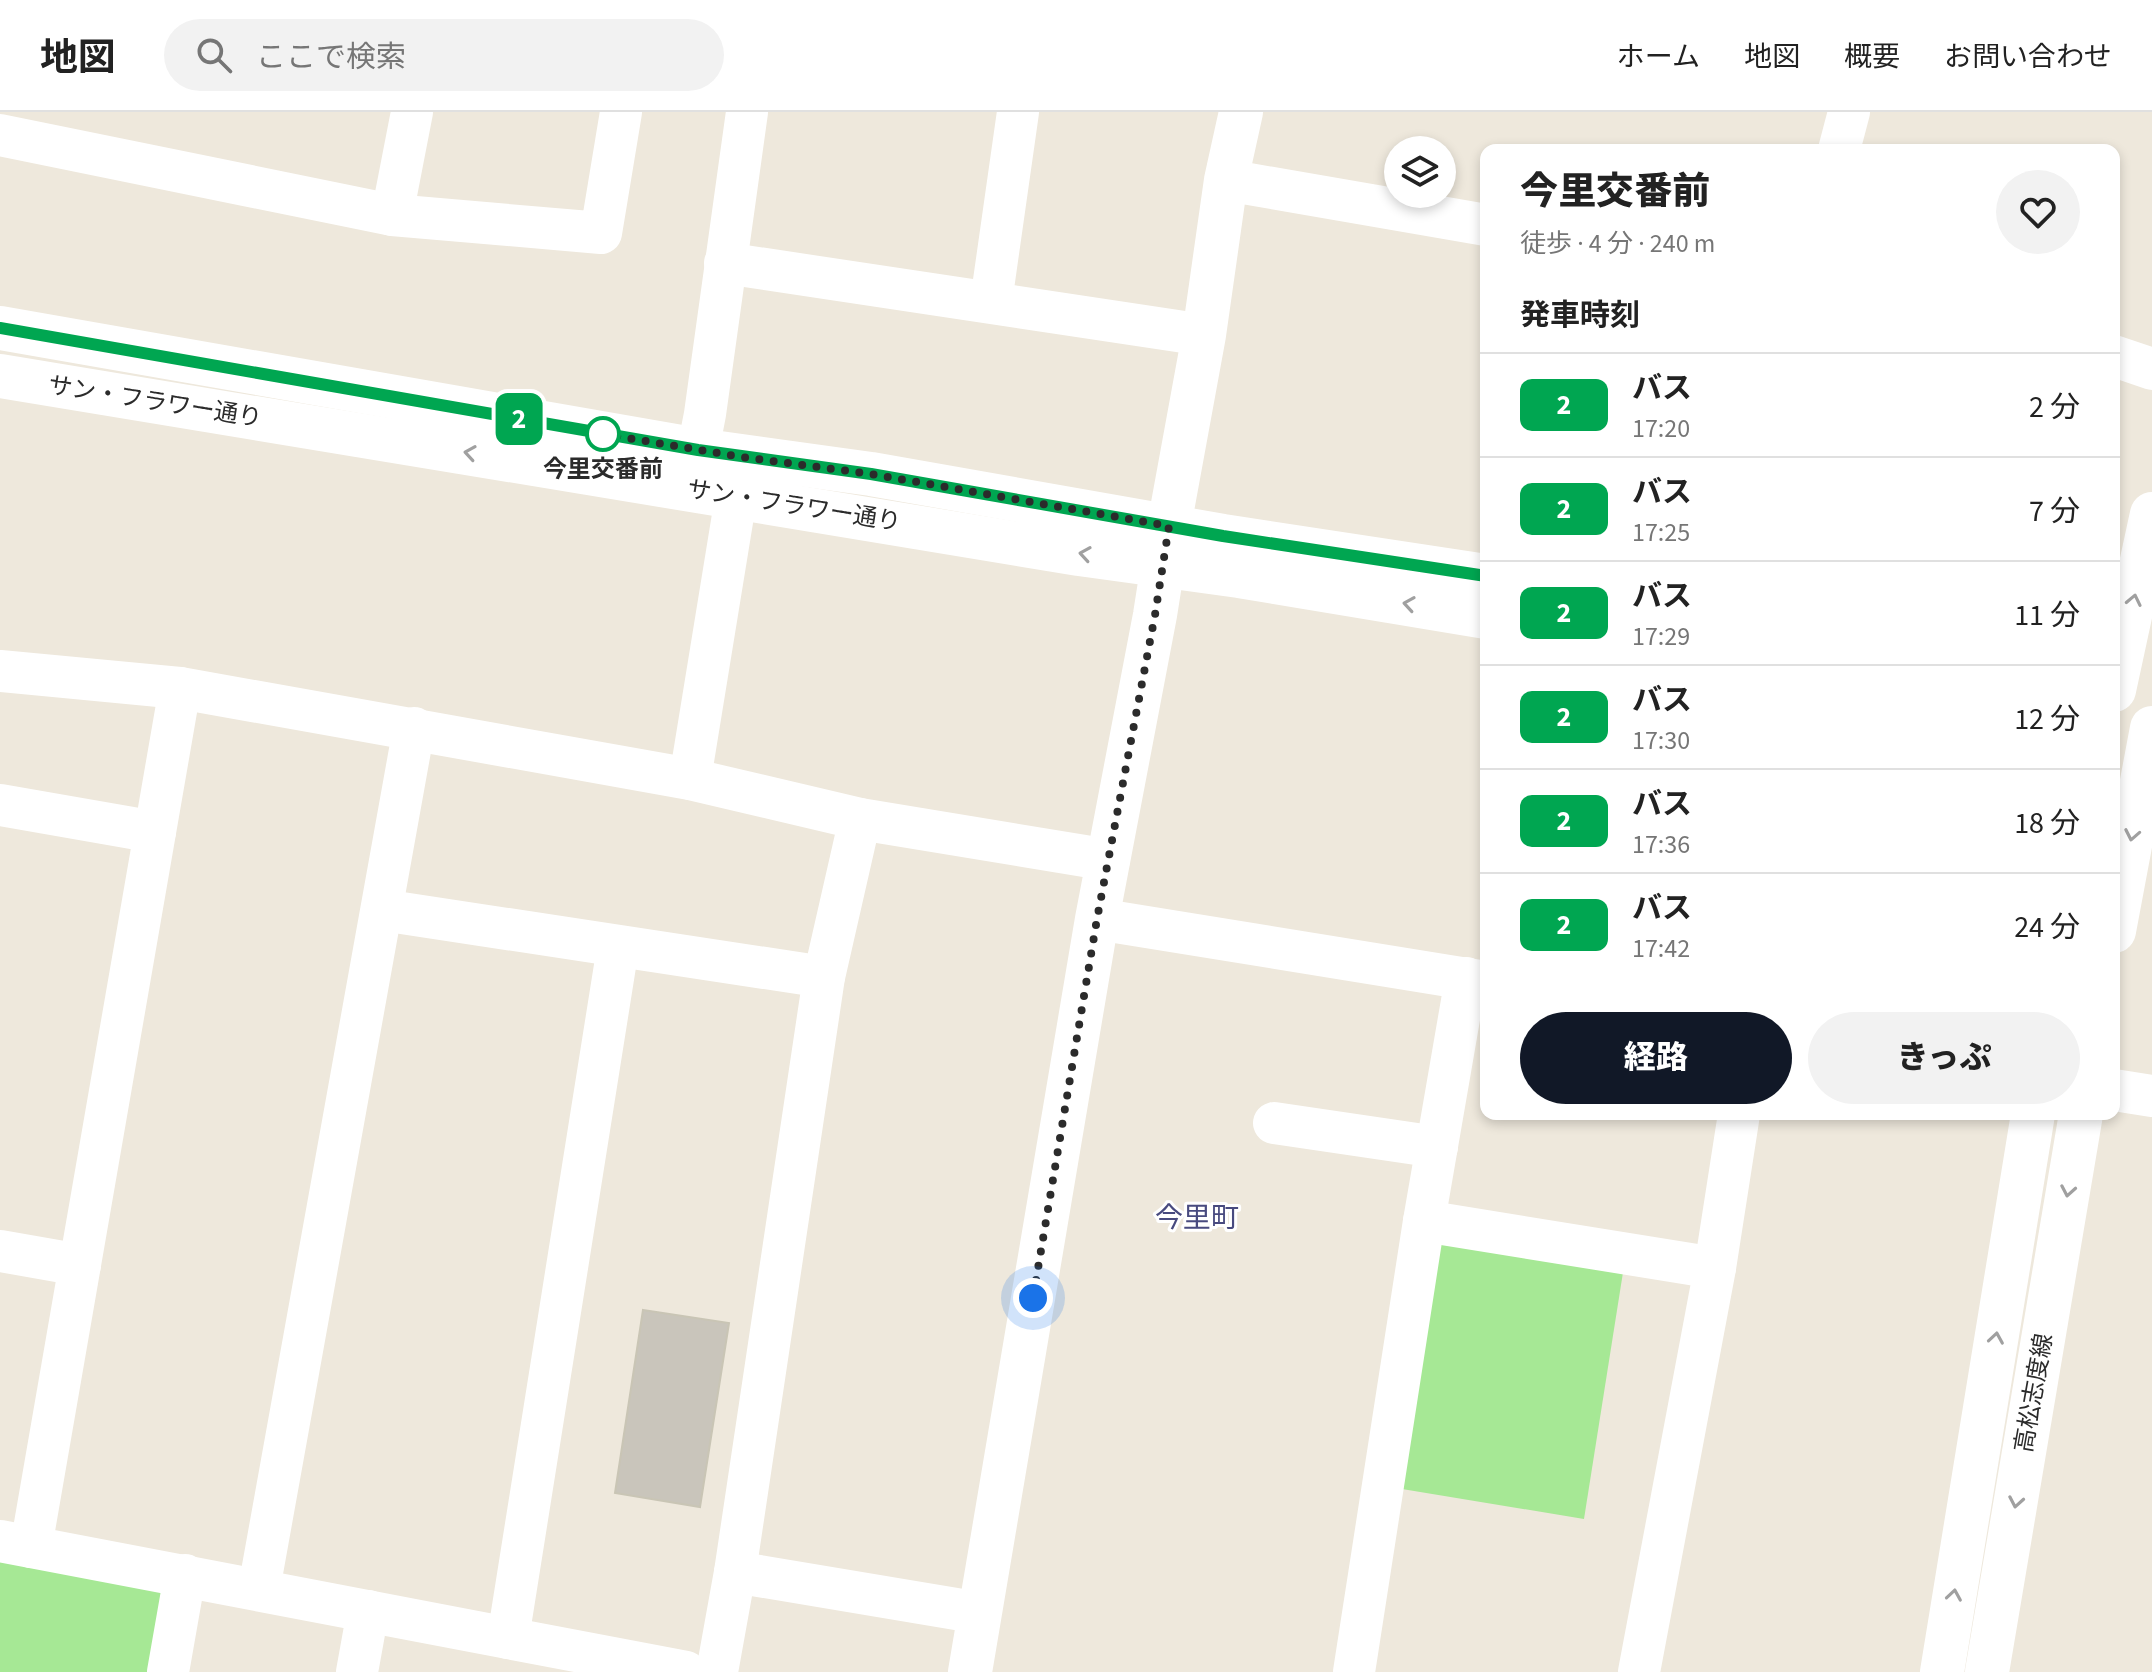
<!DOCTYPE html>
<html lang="ja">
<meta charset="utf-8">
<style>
:root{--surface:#fff;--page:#f2f2f2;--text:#222;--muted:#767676;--line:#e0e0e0;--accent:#111827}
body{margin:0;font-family:"Source Sans 3","Noto Sans JP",sans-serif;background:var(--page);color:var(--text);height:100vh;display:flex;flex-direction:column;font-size:30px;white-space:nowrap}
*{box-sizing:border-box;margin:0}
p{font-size:26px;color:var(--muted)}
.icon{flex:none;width:44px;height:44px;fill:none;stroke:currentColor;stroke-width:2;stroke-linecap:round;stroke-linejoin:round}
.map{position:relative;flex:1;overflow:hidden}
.panel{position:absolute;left:1480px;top:32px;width:640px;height:976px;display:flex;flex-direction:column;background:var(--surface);border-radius:16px;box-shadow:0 4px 12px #0003}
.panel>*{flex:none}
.badge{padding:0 16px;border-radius:12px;font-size:28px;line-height:52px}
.fabs{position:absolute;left:1384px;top:24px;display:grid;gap:16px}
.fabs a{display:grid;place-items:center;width:72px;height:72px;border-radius:50%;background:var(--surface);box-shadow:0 4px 12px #0003;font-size:40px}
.you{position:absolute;width:40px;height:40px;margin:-20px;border:6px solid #fff;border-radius:50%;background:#1a73e8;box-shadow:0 0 0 12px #1a73e833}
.map>.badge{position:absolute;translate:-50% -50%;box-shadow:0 0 0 4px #fff}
h2{padding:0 40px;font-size:30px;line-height:72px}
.round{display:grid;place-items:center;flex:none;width:84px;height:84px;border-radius:42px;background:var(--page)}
.overview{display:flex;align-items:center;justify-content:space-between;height:136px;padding:0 40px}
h1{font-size:38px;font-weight:800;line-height:60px}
.action{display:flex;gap:16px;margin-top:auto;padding:16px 40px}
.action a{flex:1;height:92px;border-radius:48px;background:var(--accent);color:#fff;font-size:32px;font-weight:800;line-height:92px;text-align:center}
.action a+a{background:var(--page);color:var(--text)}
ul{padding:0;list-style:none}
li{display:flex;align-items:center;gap:24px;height:104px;padding:0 40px;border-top:2px solid var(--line)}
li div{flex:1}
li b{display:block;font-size:30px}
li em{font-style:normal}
li .badge{min-width:88px;font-weight:700;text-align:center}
header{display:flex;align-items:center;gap:48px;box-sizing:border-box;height:112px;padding:0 40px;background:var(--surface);border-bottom:2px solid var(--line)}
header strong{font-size:38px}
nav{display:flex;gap:44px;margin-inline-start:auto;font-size:28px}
.search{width:560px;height:72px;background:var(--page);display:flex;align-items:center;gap:20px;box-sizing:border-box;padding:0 28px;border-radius:44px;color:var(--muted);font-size:30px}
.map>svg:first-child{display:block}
.green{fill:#a6e895}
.building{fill:#c9c5bb;stroke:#c9c5b5;stroke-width:2}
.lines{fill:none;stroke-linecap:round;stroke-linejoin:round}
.street{stroke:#fff;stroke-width:42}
.secondary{stroke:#fff;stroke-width:44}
.oneway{stroke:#a0a0a0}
.line-casing{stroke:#fff;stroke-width:18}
.line{stroke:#00a651;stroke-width:12}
.walk{stroke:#2b2b2b;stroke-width:8;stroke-dasharray:0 14.4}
.stop-dot{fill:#fff;stroke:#00a651;stroke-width:4}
.labels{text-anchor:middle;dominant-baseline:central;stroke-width:6;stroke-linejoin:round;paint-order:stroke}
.street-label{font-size:24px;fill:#2b2b2b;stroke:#fff}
.stop-label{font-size:24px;font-weight:bold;fill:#2b2b2b;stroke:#fff}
.quarter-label{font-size:28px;fill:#484a7f;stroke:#fff}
</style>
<header>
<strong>地図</strong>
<div class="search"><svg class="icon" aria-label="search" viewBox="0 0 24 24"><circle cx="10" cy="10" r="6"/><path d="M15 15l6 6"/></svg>ここで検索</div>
<nav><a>ホーム</a><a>地図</a><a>概要</a><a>お問い合わせ</a></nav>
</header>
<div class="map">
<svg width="2152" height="1560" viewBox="0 0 2152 1560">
<rect width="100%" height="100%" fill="#eee8dc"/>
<g class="green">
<polygon points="1436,1123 1624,1154 1584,1407 1396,1376"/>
<polygon points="0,1445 169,1476 154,1560 0,1560"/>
</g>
<polygon class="building" points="643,1198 729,1211 700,1395 615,1381"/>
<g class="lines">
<g class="street">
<polyline points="0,23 392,103 601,121 621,0"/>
<polyline points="1839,38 1849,0"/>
<polyline points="1226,68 1486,113"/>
<polyline points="392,103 412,0"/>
<polyline points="725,151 1204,223"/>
<polyline points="991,190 1018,0"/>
<polyline points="2114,244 2152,257"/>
<polyline points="698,338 705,302 747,0"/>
<polyline points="0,559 180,576 690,667 860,707 1109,748"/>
<polyline points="690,667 736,385"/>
<polyline points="0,693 155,720"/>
<polyline points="382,798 824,865"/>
<polyline points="1097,807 1486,870"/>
<polyline points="2114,978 2152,984"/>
<polyline points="1274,1011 1437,1035"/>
<polyline points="1424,1109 1715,1156"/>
<polyline points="0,1139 80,1153"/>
<polyline points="0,1429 686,1560"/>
<polyline points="31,1435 180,576"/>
<polyline points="735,1460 980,1501"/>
<polyline points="259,1477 414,616"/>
<polyline points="508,1526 618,835"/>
<polyline points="168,1560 185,1463"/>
<polyline points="357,1560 368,1499"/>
<polyline points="717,1560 735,1460 824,865 860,707"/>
<polyline points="1354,1560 1424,1109 1466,866"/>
<polyline points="1639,1560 1715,1156 1739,1002"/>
</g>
<g class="secondary">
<polyline points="0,216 698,338 871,362 1223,424 1486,464"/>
<polyline points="0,264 1079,442 1239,464 1486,505"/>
<polyline points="2114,578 2152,402"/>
<polyline points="2114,819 2152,616"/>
<polyline points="970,1560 1097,807 1155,503 1169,414 1204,223 1226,68 1241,0"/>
<polyline points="1942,1560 2033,1002"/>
<polyline points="1987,1560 2081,1002"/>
</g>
</g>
<defs><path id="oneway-chevron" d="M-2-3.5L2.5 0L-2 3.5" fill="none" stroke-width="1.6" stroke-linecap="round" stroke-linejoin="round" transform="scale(2)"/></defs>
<g class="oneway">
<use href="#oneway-chevron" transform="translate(470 341) rotate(-171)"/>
<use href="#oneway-chevron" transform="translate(1085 442) rotate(-171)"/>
<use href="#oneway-chevron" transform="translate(2134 488) rotate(-78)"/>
<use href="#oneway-chevron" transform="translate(1409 492) rotate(-171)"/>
<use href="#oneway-chevron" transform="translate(2132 723) rotate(101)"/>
<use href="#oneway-chevron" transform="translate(2068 1079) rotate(100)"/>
<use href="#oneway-chevron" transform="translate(1996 1226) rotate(-81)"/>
<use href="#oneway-chevron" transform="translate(2016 1390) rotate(100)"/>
<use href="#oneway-chevron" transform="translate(1954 1483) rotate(-81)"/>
</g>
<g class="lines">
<g class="line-casing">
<polyline id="line" points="0,216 698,338 871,362 1223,424 1486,464"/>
</g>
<use href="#line" class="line"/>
<polyline class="walk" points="603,322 742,345 871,362 1169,414 1155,503 1097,807 1033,1186"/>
</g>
<circle class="stop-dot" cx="603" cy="322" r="16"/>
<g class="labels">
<g class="street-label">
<text transform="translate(155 290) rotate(9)">サン・フラワー通り</text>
<text transform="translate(794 394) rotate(9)">サン・フラワー通り</text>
<text transform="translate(2034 1281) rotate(-80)">高松志度線</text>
</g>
<g class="stop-label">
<text x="603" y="357">今里交番前</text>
</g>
<g class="quarter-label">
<text x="1197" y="1106">今里町</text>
</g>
</g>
</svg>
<div class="fabs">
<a><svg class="icon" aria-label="layers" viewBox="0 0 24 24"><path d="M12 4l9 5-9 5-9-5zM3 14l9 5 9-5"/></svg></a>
</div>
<div class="you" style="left:1033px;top:1186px"></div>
<b class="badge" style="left:519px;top:307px;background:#00a651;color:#fff">2</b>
<section class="panel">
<div class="overview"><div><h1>今里交番前</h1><p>徒歩 · 4 分 · 240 m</p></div><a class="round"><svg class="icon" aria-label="heart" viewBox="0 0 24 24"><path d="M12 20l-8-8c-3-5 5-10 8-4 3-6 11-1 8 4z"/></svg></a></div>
<h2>発車時刻</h2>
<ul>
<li><span class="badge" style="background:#00a651;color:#fff">2</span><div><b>バス</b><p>17:20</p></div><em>2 分</em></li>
<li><span class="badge" style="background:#00a651;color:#fff">2</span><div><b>バス</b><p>17:25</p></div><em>7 分</em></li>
<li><span class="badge" style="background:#00a651;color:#fff">2</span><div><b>バス</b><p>17:29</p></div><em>11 分</em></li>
<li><span class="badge" style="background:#00a651;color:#fff">2</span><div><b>バス</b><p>17:30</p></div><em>12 分</em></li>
<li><span class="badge" style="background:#00a651;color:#fff">2</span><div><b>バス</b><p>17:36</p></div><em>18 分</em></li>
<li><span class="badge" style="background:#00a651;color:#fff">2</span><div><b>バス</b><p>17:42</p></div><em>24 分</em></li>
</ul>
<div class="action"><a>経路</a><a>きっぷ</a></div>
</section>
</div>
